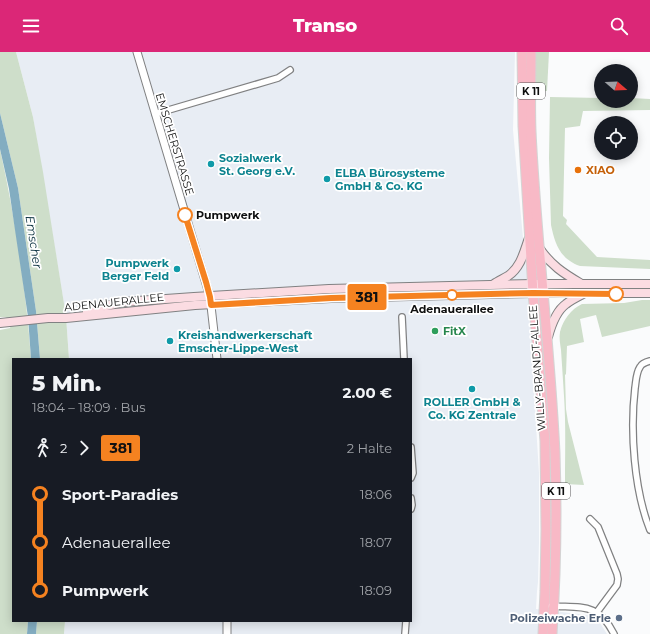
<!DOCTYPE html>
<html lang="de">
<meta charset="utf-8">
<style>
:root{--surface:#171b24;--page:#242831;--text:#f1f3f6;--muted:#9ea1a6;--accent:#db2777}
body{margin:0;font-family:Montserrat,sans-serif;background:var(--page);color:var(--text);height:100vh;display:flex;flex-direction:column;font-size:15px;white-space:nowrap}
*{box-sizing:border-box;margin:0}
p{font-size:13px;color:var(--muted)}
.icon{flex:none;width:22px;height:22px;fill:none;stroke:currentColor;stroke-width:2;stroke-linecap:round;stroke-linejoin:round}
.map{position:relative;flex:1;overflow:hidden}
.panel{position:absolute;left:12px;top:306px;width:400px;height:264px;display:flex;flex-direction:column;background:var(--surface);border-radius:0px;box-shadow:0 2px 10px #0003}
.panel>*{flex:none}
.badge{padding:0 8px;border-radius:3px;font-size:14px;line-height:26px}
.needle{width:26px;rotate:109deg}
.tools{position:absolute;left:594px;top:12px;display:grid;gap:8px}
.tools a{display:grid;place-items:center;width:44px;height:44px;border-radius:50%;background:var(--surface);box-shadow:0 2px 10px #0003;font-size:20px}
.map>.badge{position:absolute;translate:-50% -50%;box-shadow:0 0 0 2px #fff}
.legs{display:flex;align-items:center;gap:6px;height:44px;padding:0 20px;font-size:13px}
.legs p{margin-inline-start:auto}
.overview{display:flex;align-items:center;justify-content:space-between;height:68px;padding:0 20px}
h1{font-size:22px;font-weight:800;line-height:30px}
ul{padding:0 20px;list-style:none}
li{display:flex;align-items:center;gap:14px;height:48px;font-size:15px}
li i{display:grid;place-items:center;width:6px;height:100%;margin:0 5px;background:currentColor}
li i::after{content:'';width:10px;height:10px;margin:-5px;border:3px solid;border-radius:50%;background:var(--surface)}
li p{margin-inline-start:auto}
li:first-child i{background:linear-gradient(#0000 50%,currentColor 0)}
li:last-child i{background:linear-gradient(currentColor 50%,#0000 0)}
header{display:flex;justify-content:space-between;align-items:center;height:52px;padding:0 20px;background:var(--accent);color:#fff;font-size:18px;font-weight:800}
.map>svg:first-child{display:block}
.built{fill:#e8edf4}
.green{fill:#cedeca}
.water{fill:#83adc1}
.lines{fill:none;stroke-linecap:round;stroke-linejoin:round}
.minor-casing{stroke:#808182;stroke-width:8}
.tertiary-casing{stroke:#808182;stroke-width:9}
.secondary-casing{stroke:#808182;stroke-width:10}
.primary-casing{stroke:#d4d4d4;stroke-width:11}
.minor{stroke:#fff;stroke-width:5.5}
.tertiary{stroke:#fff;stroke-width:7}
.secondary{stroke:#fbdce2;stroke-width:8}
.primary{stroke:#f8b9c6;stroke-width:9}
.line-1-casing{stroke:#fff;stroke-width:9}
.line-1{stroke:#f58220;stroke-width:6}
.culture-dot{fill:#0f9aa8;stroke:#fff;stroke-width:1.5}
.food-dot{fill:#e8710a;stroke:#fff;stroke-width:1.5}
.stop-1-dot{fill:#fff;stroke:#f58220;stroke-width:2}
.leisure-dot{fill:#2e9e5b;stroke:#fff;stroke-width:1.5}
.service-dot{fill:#5c6f8a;stroke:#fff;stroke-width:1.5}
.labels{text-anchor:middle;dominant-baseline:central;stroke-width:3.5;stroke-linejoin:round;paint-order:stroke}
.shield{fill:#fff;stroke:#565757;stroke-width:1}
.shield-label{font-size:10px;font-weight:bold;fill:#0e0f0f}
.street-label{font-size:11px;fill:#0e0f0f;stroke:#fff}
.culture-label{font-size:11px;font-weight:bold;fill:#0d838f;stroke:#fff;text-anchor:start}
.food-label{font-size:11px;font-weight:bold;fill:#c56008;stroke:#fff;text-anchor:start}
.stop-label{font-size:11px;font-weight:bold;fill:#0e0f0f;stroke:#fff;text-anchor:start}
.leisure-label{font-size:11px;font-weight:bold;fill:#27864d;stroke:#fff;text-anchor:start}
.service-label{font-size:11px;font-weight:bold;fill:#4e5e75;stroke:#fff;text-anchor:end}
.water-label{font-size:12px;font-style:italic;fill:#072e3d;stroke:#fff}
</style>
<header><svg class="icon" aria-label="menu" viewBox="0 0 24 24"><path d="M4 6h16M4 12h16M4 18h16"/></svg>Transo<svg class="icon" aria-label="search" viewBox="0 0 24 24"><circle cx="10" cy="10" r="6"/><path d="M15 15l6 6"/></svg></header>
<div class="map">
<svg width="650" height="582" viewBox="0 0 650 582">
<rect width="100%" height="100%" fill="#fafbfc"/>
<polygon class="built" points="16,0 515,0 513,78 527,229 539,421 539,490 538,530 537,539 536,557 588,563 600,571 607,582 64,582 65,569 411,569 411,307 69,307 66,264 33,65"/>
<g class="green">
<polygon points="0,0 16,0 33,65 43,120 66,264 69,307 40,307 36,259 18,136 0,61"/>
<polygon points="535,0 549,0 547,39 534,39"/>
<path d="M550,45l51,1v3h30v-3l19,1v11l-67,1 -3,15 -15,2 -2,88 4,4 -1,4 31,33 53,3v9l-70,-3c-20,-7 -25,-22 -29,-41l-2,-67z"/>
<path d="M0,97c15,69 26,139 31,210h-18v262h15l-1,13h-27v-304l10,-2 2,-8 -7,-3h-5z"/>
<path d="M642,248h8v26l-48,11 -6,-22 -16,4 4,23 -17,4 -1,28 -1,1 1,34 2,13 16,63 -19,-1c0,-29 1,-59 -1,-88 -1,-16 -2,-31 -3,-46 -1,-7 -2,-12 -1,-18 3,-12 11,-23 22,-28l42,-1z"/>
<polygon points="37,569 65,569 64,582 36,582"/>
</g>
<g class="water">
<polygon points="0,61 18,136 36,259 40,307 31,307 28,265 15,178 9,137 0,97"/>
<polygon points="28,569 37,569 36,582 27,582"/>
</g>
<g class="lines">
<g class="minor-casing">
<g id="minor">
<polyline points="155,62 278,26 290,18"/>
<polyline points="402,265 404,307"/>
<path d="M650,309c-4,1 -8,2 -10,6 -4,6 -4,15 -5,21 -5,43 -1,102 15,142"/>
<polyline points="411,395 413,421 411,426"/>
<polyline points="411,446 412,453 411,457"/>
<polyline points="590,467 598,475 617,522 618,527 617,533 597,560"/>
<path d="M551,554c30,2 47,-4 63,28"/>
<polyline points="405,582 406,569"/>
</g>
</g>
<g class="tertiary-casing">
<g id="tertiary">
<polyline points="137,0 210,245 217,307"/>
<polyline points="227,569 227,582"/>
</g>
</g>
<g class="secondary-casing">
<g id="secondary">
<path d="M540,197c11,16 23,24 40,34"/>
<path d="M494,232c4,-3 9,-5 14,-8 13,-9 16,-24 21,-38"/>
<polyline points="87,260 106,254 123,250 194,245 329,237 533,232 650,232"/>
<polyline points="0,271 48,266 66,266 195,253 331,246 533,241 650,241"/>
<path d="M548,285c3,-11 8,-26 18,-33 5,-4 11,-7 17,-10"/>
</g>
</g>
<g class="primary-casing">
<g id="primary">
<polyline points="522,0 523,74 533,241 545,389 546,477 545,539 543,582"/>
<path d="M531,0c0,26 -1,52 0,79 5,107 19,214 24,322 2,60 1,121 -3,181"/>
</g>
</g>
<use href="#minor" class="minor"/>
<use href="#tertiary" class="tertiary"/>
<use href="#secondary" class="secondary"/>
<use href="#primary" class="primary"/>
</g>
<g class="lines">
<g class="line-1-casing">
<polyline id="line-1" points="185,163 206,230 210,245 211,253 331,246 533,241 616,242"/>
</g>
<use href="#line-1" class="line-1"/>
</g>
<g class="culture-dot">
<circle cx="211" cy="112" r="4"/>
<circle cx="327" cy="127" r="4"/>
<circle cx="177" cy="217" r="4"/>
<circle cx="170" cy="289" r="4"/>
<circle cx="472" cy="337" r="4"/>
</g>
<circle class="food-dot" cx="578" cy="118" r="4"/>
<g class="stop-1-dot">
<circle cx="185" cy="163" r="7"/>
<circle cx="616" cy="242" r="7"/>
<circle cx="452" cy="243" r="5"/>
</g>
<circle class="leisure-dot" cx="435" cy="279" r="4"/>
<circle class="service-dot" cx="619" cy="566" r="4"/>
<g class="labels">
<g class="shield">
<rect x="517" y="31" width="28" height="16" rx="3"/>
<rect x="542" y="431" width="28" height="16" rx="3"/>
</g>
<g class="shield-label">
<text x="531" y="39">K 11</text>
<text x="556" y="439">K 11</text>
</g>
<g class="street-label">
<text transform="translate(175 92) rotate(73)">EMSCHERSTRASSE</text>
<text transform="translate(114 250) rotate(-6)">ADENAUERALLEE</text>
<text transform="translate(537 316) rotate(-94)">WILLY-BRANDT-ALLEE</text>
</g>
<g class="culture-label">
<text x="219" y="106">Sozialwerk<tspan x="219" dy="13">St. Georg e.V.</tspan></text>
<text x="335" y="121">ELBA Bürosysteme<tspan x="335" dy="13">GmbH &amp; Co. KG</tspan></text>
<text x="169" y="211" text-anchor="end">Pumpwerk<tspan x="169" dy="13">Berger Feld</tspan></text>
<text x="178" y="283">Kreishandwerkerschaft<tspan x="178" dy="13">Emscher-Lippe-West</tspan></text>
<text x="472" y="350" text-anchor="middle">ROLLER GmbH &amp;<tspan x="472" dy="13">Co. KG Zentrale</tspan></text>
</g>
<g class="food-label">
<text x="586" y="118">XIAO</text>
</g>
<g class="stop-label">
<text x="196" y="163">Pumpwerk</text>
<text x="452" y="257" text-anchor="middle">Adenauerallee</text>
</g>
<g class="leisure-label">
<text x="443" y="279">FitX</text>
</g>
<g class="service-label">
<text x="611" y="566">Polizeiwache Erle</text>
</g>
<g class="water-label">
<text transform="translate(34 190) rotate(81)">Emscher</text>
</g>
</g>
</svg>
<div class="tools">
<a><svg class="needle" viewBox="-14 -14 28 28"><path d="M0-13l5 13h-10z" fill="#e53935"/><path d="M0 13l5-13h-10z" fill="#9ea1a6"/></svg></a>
<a><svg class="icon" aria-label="locate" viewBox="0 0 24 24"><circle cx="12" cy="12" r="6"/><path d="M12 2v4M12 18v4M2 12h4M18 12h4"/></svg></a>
</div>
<b class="badge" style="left:367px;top:245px;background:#f58220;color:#111">381</b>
<section class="panel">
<div class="overview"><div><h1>5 Min.</h1><p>18:04 – 18:09 · Bus</p></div><b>2.00 €</b></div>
<div class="legs"><svg class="icon" aria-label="walk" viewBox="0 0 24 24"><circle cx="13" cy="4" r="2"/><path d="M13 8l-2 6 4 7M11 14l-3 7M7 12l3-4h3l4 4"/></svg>2<svg class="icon" aria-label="forward" viewBox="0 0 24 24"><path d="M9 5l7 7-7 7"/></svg><b class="badge" style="background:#f58220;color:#111">381</b><p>2 Halte</p></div>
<ul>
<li><i style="color:#f58220"></i><b>Sport-Paradies</b><p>18:06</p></li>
<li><i style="color:#f58220"></i><span>Adenauerallee</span><p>18:07</p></li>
<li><i style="color:#f58220"></i><b>Pumpwerk</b><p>18:09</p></li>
</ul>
</section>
</div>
